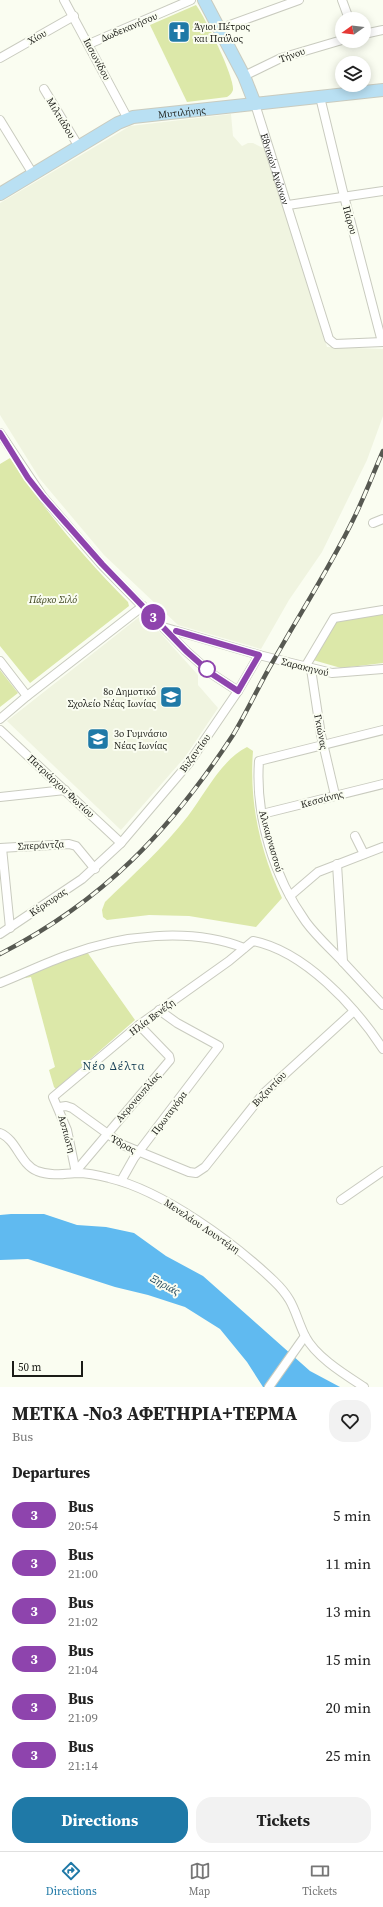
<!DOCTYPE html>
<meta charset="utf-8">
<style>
:root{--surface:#fff;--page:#f2f2f2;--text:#222;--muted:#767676;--line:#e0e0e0;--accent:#1f79a7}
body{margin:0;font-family:"Source Serif 4",serif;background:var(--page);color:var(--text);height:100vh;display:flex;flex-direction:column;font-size:15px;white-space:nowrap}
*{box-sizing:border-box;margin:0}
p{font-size:13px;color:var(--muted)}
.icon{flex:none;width:22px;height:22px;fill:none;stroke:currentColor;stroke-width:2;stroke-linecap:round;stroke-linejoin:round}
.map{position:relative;height:1387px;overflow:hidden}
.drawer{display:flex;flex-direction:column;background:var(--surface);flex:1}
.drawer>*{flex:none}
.badge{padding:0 8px;border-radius:13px;font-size:14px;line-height:26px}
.needle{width:26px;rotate:256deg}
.controls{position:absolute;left:335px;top:12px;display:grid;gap:8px}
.controls a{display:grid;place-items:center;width:36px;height:36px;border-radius:50%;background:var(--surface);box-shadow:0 2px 10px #0003;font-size:20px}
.scale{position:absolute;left:12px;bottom:10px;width:71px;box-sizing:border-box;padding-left:4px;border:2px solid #1b1c17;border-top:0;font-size:11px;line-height:14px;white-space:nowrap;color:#1b1c17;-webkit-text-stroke:3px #fafdf1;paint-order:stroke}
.map>.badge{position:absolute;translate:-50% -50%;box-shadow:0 0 0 2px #fff}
h2{padding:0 12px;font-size:15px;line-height:36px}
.round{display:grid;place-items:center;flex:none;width:42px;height:42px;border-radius:16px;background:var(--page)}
.overview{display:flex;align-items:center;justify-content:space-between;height:68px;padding:0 12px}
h1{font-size:19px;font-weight:700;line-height:30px}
.action{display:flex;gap:8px;margin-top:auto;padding:8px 12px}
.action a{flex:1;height:46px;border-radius:16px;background:var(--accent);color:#fff;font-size:16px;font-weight:700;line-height:46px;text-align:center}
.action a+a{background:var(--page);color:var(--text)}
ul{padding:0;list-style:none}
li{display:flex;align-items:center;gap:12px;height:48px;padding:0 12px}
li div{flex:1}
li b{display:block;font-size:15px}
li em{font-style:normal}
li .badge{min-width:44px;font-weight:700;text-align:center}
.tabs{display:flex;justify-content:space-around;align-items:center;height:56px;border-top:1px solid var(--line);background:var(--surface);font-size:11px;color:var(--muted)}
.tabs a{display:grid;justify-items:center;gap:2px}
.tabs .selected{color:var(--accent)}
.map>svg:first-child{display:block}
.built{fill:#f0f4e0}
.green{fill:#dce8a9}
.water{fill:#60baf0}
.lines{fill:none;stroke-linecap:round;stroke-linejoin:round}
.street-casing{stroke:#c9cbbf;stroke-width:10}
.secondary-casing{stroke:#c9cbbf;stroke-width:14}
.street{stroke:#fff;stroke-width:8}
.secondary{stroke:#b9e0f3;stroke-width:12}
.rail-casing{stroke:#575952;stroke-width:4.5}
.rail{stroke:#fafdf1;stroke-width:3;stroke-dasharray:9;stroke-linecap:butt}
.line-casing{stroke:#fff;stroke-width:9}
.line{stroke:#8e44ad;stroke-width:6}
.stop-dot{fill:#fff;stroke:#8e44ad;stroke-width:2}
.labels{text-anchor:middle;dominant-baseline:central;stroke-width:4;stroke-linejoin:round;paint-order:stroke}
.poi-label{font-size:10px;fill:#1b1c17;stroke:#fafdf1;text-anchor:start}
.street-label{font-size:10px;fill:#1b1c17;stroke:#fafdf1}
.park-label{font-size:10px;font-style:italic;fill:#3e441e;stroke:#fafdf1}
.water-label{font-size:11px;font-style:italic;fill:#1c4359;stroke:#fafdf1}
.quarter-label{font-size:12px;letter-spacing:1px;fill:#173f56;stroke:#fafdf1}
</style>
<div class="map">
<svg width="383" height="1387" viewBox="0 0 383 1387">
<rect width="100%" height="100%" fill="#fafdf1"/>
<g class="built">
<polygon points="231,114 233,136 242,146 248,143 253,143 265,149 327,347 383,349 383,416 367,460 322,552 289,600 261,649 178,625 104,555 40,479 0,415 0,203 130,126"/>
<polygon points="143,614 198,675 198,685 218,708 185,757 121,830 7,721"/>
</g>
<g class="green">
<path d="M196,5c9,12 38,71 37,85 -1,3 -3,5 -6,7l-40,5 -37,-77z"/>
<path d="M10,458c34,52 74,100 118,144l1,4 -99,77 -30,-37v-182z"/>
<polygon points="383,613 383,663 341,668 313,660 335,620"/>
<polygon points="0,670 18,693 0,707"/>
<path d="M247,747l6,4c-4,52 7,100 29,147l-26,29 -67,-11 -40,-1 -42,5 -4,-3 -1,-7 3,-8c28,-27 58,-54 83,-86 16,-21 34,-57 59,-69z"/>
<polygon points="87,952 135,1020 56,1089 54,1087 49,1070 55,1067 31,977 25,978 26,973"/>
</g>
<polygon class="water" points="11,1214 44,1214 77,1225 106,1227 134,1233 166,1256 203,1276 310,1371 340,1387 263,1387 247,1362 220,1329 185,1307 148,1295 115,1287 28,1259 0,1260 0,1215"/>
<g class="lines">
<g class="street-casing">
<g id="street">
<polyline points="64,0 128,119"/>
<polyline points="342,0 349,19"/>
<polyline points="219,29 299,0"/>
<polyline points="364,34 383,30"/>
<polyline points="89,44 191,0"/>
<polyline points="0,58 74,16"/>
<polyline points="244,76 281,58 342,40"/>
<polyline points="44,89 79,147"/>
<polyline points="320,97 344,196 382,342"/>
<path id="s1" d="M255,104l74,235 6,5 48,-2"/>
<polyline points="0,120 33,174"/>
<polyline points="288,205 383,191"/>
<polyline points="0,433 43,497 102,565 186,651 212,674 238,691"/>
<polyline points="373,523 383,519"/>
<polyline points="163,627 259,655 332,673 383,669"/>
<polyline points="0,661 27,696"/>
<polyline points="305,667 334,618 383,610"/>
<polyline points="311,669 321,735 335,795"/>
<polyline points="0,719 27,696 143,606"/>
<polyline points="0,730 121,843"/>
<path d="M383,730l-124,31c-4,56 15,116 47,161 11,15 25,27 38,41 13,14 26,28 39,42"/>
<polyline points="0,797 65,790"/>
<polyline points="262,814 383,784"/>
<polyline points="355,836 364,854"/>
<polyline points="0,848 69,844 76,846 95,869"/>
<polyline points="2,848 10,928"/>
<polyline points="337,864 343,962"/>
<polyline points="290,896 318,872 383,847"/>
<polyline points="0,934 82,879 121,843 189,763 238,691 259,655"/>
<path d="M0,983c23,-9 45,-20 68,-28 52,-20 123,-28 176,-7"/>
<polyline points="59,1107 66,1106 72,1108 123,1145 189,1172 196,1173 205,1167 263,1094 354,1011"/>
<path d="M0,1133c17,7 20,31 37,38 13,5 26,3 39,2 11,0 22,2 33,5 55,13 125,65 165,103 21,20 20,32 31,55 11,21 39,38 59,51"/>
<polyline points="76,1171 170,1060 169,1056 139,1025"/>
<path d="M76,1173l-9,-43 -14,-33 86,-72 90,-64 24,-20c51,10 102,65 130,108"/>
<polyline points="121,1181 134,1158 219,1046 177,1023 159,1010"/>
<polyline points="341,1200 383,1171"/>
<polyline points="269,1387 305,1336"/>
</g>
</g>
<g class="secondary-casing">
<g id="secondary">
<polyline points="204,0 244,76 255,104"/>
<path id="s2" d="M0,194l118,-71 15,-6 250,-27"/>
</g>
</g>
<use href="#street" class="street"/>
<use href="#secondary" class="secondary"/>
<g class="rail-casing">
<path id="rail" d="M0,954c103,-53 170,-123 233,-219 15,-25 27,-52 42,-77 26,-46 55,-91 78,-138 11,-22 20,-46 30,-69"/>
</g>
<use href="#rail" class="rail"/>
</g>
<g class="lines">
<g class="line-casing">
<polyline id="line" points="0,433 28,478 43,497 102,564 186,651 212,674 238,691 259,655 176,631"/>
</g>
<use href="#line" class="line"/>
</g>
<defs>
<g id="church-square" transform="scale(1.15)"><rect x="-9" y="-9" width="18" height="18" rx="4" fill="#1f79a7" stroke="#fafdf1"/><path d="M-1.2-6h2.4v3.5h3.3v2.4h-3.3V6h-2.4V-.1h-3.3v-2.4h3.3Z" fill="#fff"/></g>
<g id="school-square" transform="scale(1.15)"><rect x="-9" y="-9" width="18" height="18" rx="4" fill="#1f79a7" stroke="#fafdf1"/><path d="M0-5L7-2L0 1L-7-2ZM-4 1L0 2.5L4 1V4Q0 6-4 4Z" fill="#fff"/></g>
</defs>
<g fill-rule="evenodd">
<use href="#church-square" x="179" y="32"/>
<use href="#school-square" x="171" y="697"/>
<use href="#school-square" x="98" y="739"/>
</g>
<circle class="stop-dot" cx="207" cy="669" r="8"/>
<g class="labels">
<g class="poi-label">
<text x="194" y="26">Άγιοι Πέτρος<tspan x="194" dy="12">και Παύλος</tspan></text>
<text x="156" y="691" text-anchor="end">8ο Δημοτικό<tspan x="156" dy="12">Σχολείο Νέας Ιωνίας</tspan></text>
<text x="114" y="733">3ο Γυμνάσιο<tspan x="114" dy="12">Νέας Ιωνίας</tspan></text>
</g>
<g class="street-label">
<text transform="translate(129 27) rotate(-23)">Δωδεκανήσου</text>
<text transform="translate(37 37) rotate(-30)">Χίου</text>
<text transform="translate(292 55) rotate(-20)">Τήνου</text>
<text transform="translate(97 59) rotate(62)">Ιασωνίδου</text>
<text stroke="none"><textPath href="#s2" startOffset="203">Μυτιλήνης</textPath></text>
<text transform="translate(61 118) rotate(59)">Μιλτιάδου</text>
<text stroke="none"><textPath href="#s1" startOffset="68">Εθνικών Αγώνων</textPath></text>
<text transform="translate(350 220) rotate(74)">Πάρου</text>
<text transform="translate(305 667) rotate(14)">Σαρακηνού</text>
<text transform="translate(321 732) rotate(79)">Γκιώνας</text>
<text transform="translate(195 753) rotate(-54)">Βυζαντίου</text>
<text transform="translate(61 786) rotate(43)">Πατριάρχου Φωτίου</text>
<text transform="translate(322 799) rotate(-15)">Κεσσάνης</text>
<text transform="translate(271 841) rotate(74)">Αλικαρνασσού</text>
<text transform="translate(41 845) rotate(-3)">Σπεράντζα</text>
<text transform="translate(48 902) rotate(-34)">Κέρκυρας</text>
<text transform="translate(152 1017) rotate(-37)">Ηλία Βενέζη</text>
<text transform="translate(269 1089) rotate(-46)">Βυζαντίου</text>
<text transform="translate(138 1097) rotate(-49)">Ακροναυπλίας</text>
<text transform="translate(169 1113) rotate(-53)">Πρωταγόρα</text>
<text transform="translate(67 1134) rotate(74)">Ασπιώτη</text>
<text transform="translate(123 1144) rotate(28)">Ύδρας</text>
<text transform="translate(202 1226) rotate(34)">Μενελάου Λουντέμη</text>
</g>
<g class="park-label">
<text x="53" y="599">Πάρκο Σιλό</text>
</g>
<g class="water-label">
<text transform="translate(165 1285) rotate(28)">Ξηριάς</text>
</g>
<g class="quarter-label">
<text x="114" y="1066">Νέο Δέλτα</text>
</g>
</g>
</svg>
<div class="controls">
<a><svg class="needle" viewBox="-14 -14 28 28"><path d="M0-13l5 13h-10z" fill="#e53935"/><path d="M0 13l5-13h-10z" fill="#767676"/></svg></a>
<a><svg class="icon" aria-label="layers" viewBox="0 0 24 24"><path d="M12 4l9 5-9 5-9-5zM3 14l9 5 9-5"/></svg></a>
</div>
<div class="scale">50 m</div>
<b class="badge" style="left:153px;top:617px;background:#8e44ad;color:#fff">3</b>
</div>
<section class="drawer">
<div class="overview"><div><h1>ΜΕΤΚΑ -Νο3 ΑΦΕΤΗΡΙΑ+ΤΕΡΜΑ</h1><p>Bus</p></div><a class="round"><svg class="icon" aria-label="heart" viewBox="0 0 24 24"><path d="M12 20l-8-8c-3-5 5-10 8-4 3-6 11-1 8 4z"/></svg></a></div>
<h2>Departures</h2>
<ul>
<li><span class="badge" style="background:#8e44ad;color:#fff">3</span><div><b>Bus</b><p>20:54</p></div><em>5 min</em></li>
<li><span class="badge" style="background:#8e44ad;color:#fff">3</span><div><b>Bus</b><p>21:00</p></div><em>11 min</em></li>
<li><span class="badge" style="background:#8e44ad;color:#fff">3</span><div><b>Bus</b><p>21:02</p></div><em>13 min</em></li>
<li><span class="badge" style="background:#8e44ad;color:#fff">3</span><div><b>Bus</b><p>21:04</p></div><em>15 min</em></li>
<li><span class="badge" style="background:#8e44ad;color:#fff">3</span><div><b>Bus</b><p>21:09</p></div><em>20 min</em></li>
<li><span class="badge" style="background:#8e44ad;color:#fff">3</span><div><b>Bus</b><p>21:14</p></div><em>25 min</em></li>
</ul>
<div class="action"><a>Directions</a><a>Tickets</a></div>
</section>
<nav class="tabs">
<a class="selected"><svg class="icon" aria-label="directions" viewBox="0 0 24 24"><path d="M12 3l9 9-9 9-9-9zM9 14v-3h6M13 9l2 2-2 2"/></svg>Directions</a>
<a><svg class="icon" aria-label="map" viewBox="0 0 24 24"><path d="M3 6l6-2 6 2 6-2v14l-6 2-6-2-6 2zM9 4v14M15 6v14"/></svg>Map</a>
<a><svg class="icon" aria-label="tickets" viewBox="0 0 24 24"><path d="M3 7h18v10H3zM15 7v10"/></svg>Tickets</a>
</nav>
